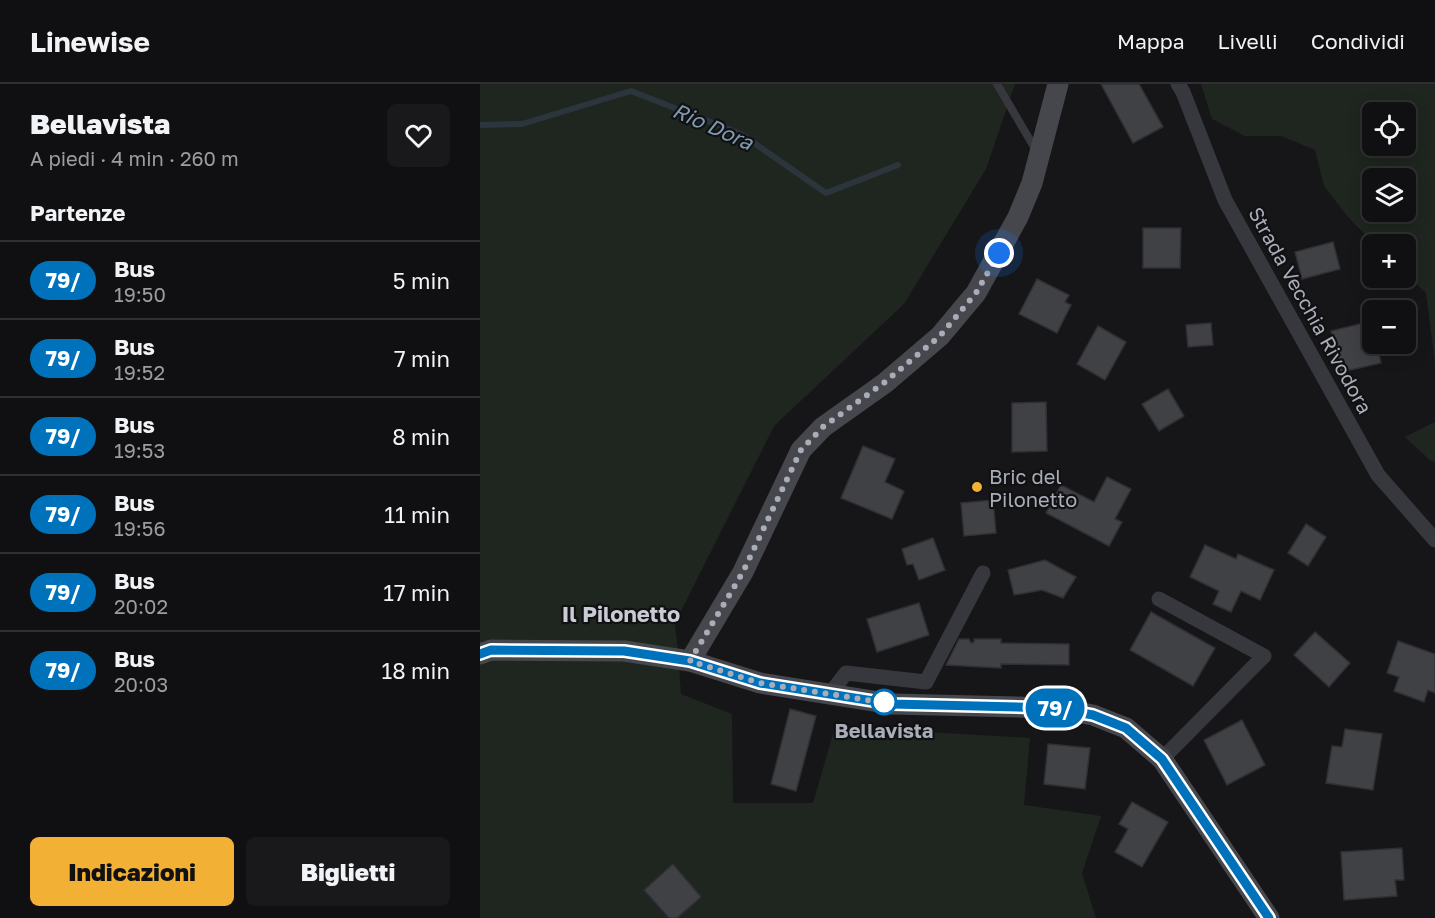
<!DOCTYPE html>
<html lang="it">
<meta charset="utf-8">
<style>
:root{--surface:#101012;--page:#19191b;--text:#f1f3f6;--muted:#9c9d9f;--line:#303032;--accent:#f2b134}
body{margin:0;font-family:"Golos Text",sans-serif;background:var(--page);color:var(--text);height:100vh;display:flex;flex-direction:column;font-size:22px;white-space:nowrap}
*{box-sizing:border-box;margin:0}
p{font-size:20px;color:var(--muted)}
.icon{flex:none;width:33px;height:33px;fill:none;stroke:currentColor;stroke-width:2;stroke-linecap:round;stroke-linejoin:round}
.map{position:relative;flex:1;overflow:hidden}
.panel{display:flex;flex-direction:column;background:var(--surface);width:480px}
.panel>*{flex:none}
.badge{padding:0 12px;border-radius:20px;font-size:21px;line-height:39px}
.controls{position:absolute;left:882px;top:18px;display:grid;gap:12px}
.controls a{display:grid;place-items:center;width:54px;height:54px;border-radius:9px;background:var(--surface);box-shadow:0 3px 15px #0003,0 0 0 2px var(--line);font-size:30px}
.you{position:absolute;width:30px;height:30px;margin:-15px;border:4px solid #fff;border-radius:50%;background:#1a73e8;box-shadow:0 0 0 9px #1a73e833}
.map>.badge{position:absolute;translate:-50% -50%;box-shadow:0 0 0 3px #fff}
h2{padding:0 30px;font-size:22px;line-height:54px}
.round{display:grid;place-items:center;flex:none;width:63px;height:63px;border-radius:9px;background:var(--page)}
.overview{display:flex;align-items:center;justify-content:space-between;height:102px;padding:0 30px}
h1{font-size:28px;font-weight:800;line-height:45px}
.cta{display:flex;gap:12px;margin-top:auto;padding:12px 30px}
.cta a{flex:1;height:69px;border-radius:9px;background:var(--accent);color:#111;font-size:24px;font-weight:800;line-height:69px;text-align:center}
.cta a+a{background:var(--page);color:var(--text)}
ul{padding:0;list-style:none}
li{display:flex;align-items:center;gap:18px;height:78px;padding:0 30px;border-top:2px solid var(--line)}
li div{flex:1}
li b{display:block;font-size:22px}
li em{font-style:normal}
li .badge{min-width:66px;font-weight:700;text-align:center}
header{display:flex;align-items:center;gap:36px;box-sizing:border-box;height:84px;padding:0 30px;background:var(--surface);border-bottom:2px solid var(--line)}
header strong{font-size:28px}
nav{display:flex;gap:33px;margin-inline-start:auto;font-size:21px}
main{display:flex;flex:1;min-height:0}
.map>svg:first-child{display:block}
.green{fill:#1e261f;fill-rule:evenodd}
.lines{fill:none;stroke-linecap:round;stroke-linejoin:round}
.stream{stroke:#2c353c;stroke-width:6}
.building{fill:#404145;stroke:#303034;stroke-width:1.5}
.lane{stroke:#37383d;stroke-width:8}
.street{stroke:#37383d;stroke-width:15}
.secondary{stroke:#45474d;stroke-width:21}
.line-casing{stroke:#fff;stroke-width:14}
.line{stroke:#0072bc;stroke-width:9}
.walk{stroke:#a8adb8;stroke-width:6;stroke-dasharray:0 10.8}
.poi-dot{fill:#f2b134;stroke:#111113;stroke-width:2}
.stop-dot{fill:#fff;stroke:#0072bc;stroke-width:3}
.labels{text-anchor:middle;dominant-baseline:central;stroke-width:4.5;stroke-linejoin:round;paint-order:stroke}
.street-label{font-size:20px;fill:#a8adb8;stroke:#111113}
.poi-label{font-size:20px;fill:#a8adb8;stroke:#111113;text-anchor:start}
.stop-label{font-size:20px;font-weight:bold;fill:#a8adb8;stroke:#111113}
.water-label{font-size:21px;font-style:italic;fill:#7f9bb3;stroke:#111113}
.quarter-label{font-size:22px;font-weight:bold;fill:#c9ccd4;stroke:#111113}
</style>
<header>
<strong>Linewise</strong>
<nav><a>Mappa</a><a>Livelli</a><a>Condividi</a></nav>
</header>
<main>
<section class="panel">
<div class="overview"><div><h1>Bellavista</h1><p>A piedi · 4 min · 260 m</p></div><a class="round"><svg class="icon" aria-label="heart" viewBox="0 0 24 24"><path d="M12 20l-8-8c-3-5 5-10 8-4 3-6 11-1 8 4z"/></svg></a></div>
<h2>Partenze</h2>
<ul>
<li><span class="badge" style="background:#0072bc;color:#fff">79/</span><div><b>Bus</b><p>19:50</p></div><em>5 min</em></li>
<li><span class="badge" style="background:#0072bc;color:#fff">79/</span><div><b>Bus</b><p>19:52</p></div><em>7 min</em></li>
<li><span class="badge" style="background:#0072bc;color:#fff">79/</span><div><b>Bus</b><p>19:53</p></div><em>8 min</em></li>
<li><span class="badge" style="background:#0072bc;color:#fff">79/</span><div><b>Bus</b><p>19:56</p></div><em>11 min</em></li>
<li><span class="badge" style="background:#0072bc;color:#fff">79/</span><div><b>Bus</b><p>20:02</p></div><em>17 min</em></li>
<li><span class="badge" style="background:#0072bc;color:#fff">79/</span><div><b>Bus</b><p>20:03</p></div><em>18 min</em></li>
</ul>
<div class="cta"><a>Indicazioni</a><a>Biglietti</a></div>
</section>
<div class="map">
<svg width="955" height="834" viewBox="0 0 955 834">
<rect width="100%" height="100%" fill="#161618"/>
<g class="green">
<polygon points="0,0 535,0 506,85 424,220 294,342 195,539 198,568 0,561"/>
<path d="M721,0h234v279l-9,-70 -20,-18v-31h-32l-26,-27 -24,-31 -9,-36 -34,-14h-36l-33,-17zM926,28v34h-34v-34zM926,94v34h-34v-34z"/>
<polygon points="955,338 955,378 951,377 925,353"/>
<polygon points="75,570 199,583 201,610 252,630 253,719 333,719 355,643 550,654 544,721 621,732 602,789 616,834 0,834 0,575"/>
</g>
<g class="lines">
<polyline class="stream" points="0,41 42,40 151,7 261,50 346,109 418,81"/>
</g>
<g class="building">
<polygon points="621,0 659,0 683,43 653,59"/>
<polygon points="663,144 701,144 700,184 663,184"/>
<polygon points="853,158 860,185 822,195 815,168"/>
<polygon points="557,195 589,211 585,218 591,221 577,249 539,230"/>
<polygon points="892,237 892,260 897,260 901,279 861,288 851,247"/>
<polygon points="731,239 733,261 708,263 706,241"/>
<polygon points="618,242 646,258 625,296 597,280"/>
<polygon points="688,305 704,332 679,347 662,320"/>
<polygon points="566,318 567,367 532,368 532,319"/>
<polygon points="383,362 415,375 405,398 424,407 412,435 361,414"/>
<polygon points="627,393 651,405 635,435 642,438 629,462 566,429 581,401 614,418"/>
<polygon points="513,416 516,449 484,452 481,419"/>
<polygon points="826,440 846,453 828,482 808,469"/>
<polygon points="453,454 465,486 439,496 433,480 427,481 422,465"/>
<polygon points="725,461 756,475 758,470 794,486 780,516 761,507 751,528 733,520 739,507 710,493"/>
<polygon points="565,476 596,493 583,514 562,506 534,511 528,486"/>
<polygon points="439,519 449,551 397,568 387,535"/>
<polygon points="671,528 735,564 713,602 650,566"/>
<polygon points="835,548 870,579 849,603 814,571"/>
<polygon points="479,555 489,555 491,559 494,558 494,555 521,555 521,559 589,560 589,581 521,580 521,584 466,581"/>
<polygon points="918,557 955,570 955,609 948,606 944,618 914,607 919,593 907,589"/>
<polygon points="310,625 336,632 316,707 291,700"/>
<polygon points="762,636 785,681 747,701 724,656"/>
<polygon points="865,645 902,650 893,706 846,699 852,662 862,663"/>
<polygon points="568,660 610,664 605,705 564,700"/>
<polygon points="652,718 688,738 662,783 635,768 648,745 639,740"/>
<polygon points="922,764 924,796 915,796 917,812 864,816 861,768"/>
<polygon points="193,780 221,813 197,834 189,834 164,806"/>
</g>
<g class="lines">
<polyline class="lane" points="517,0 557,68"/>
<g class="street">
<polyline points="698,0 703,8 745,116 898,391 955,456"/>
<polyline points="679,515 784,572 682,675"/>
<polyline points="350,610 366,589 446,598 503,489"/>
</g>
<g class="secondary">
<polyline points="0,570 11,566 144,567 210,577 280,599 412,620 574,624 613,631 646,644 682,675 789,834"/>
<polyline points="210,577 263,488 321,366 343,343 405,299 460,252 496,209 538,133 552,99 578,0"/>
</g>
</g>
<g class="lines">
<g class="line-casing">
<polyline id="line" points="0,570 11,566 144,567 210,577 280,599 412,620 574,624 613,631 646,644 682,675 789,834"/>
</g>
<use href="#line" class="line"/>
<polyline class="walk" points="404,618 412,620 280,599 210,577 263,488 321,366 343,343 405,298 460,252 496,209 519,169"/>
</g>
<circle class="poi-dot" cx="497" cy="403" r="6"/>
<circle class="stop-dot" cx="404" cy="618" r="12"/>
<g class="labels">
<g class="street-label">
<text transform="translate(831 226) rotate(61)">Strada Vecchia Rivodora</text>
</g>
<g class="poi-label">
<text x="509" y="392">Bric del<tspan x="509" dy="23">Pilonetto</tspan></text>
</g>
<g class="stop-label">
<text x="404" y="646">Bellavista</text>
</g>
<g class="water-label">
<text transform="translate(233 42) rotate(24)">Rio Dora</text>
</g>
<g class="quarter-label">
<text x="141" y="529">Il Pilonetto</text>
</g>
</g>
</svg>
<div class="controls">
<a><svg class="icon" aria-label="locate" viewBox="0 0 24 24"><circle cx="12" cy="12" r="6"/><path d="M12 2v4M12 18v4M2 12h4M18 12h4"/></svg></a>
<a><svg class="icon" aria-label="layers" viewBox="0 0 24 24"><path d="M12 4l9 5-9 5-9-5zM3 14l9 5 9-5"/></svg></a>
<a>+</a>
<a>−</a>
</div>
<div class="you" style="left:519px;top:169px"></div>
<b class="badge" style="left:575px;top:624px;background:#0072bc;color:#fff">79/</b>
</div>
</main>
